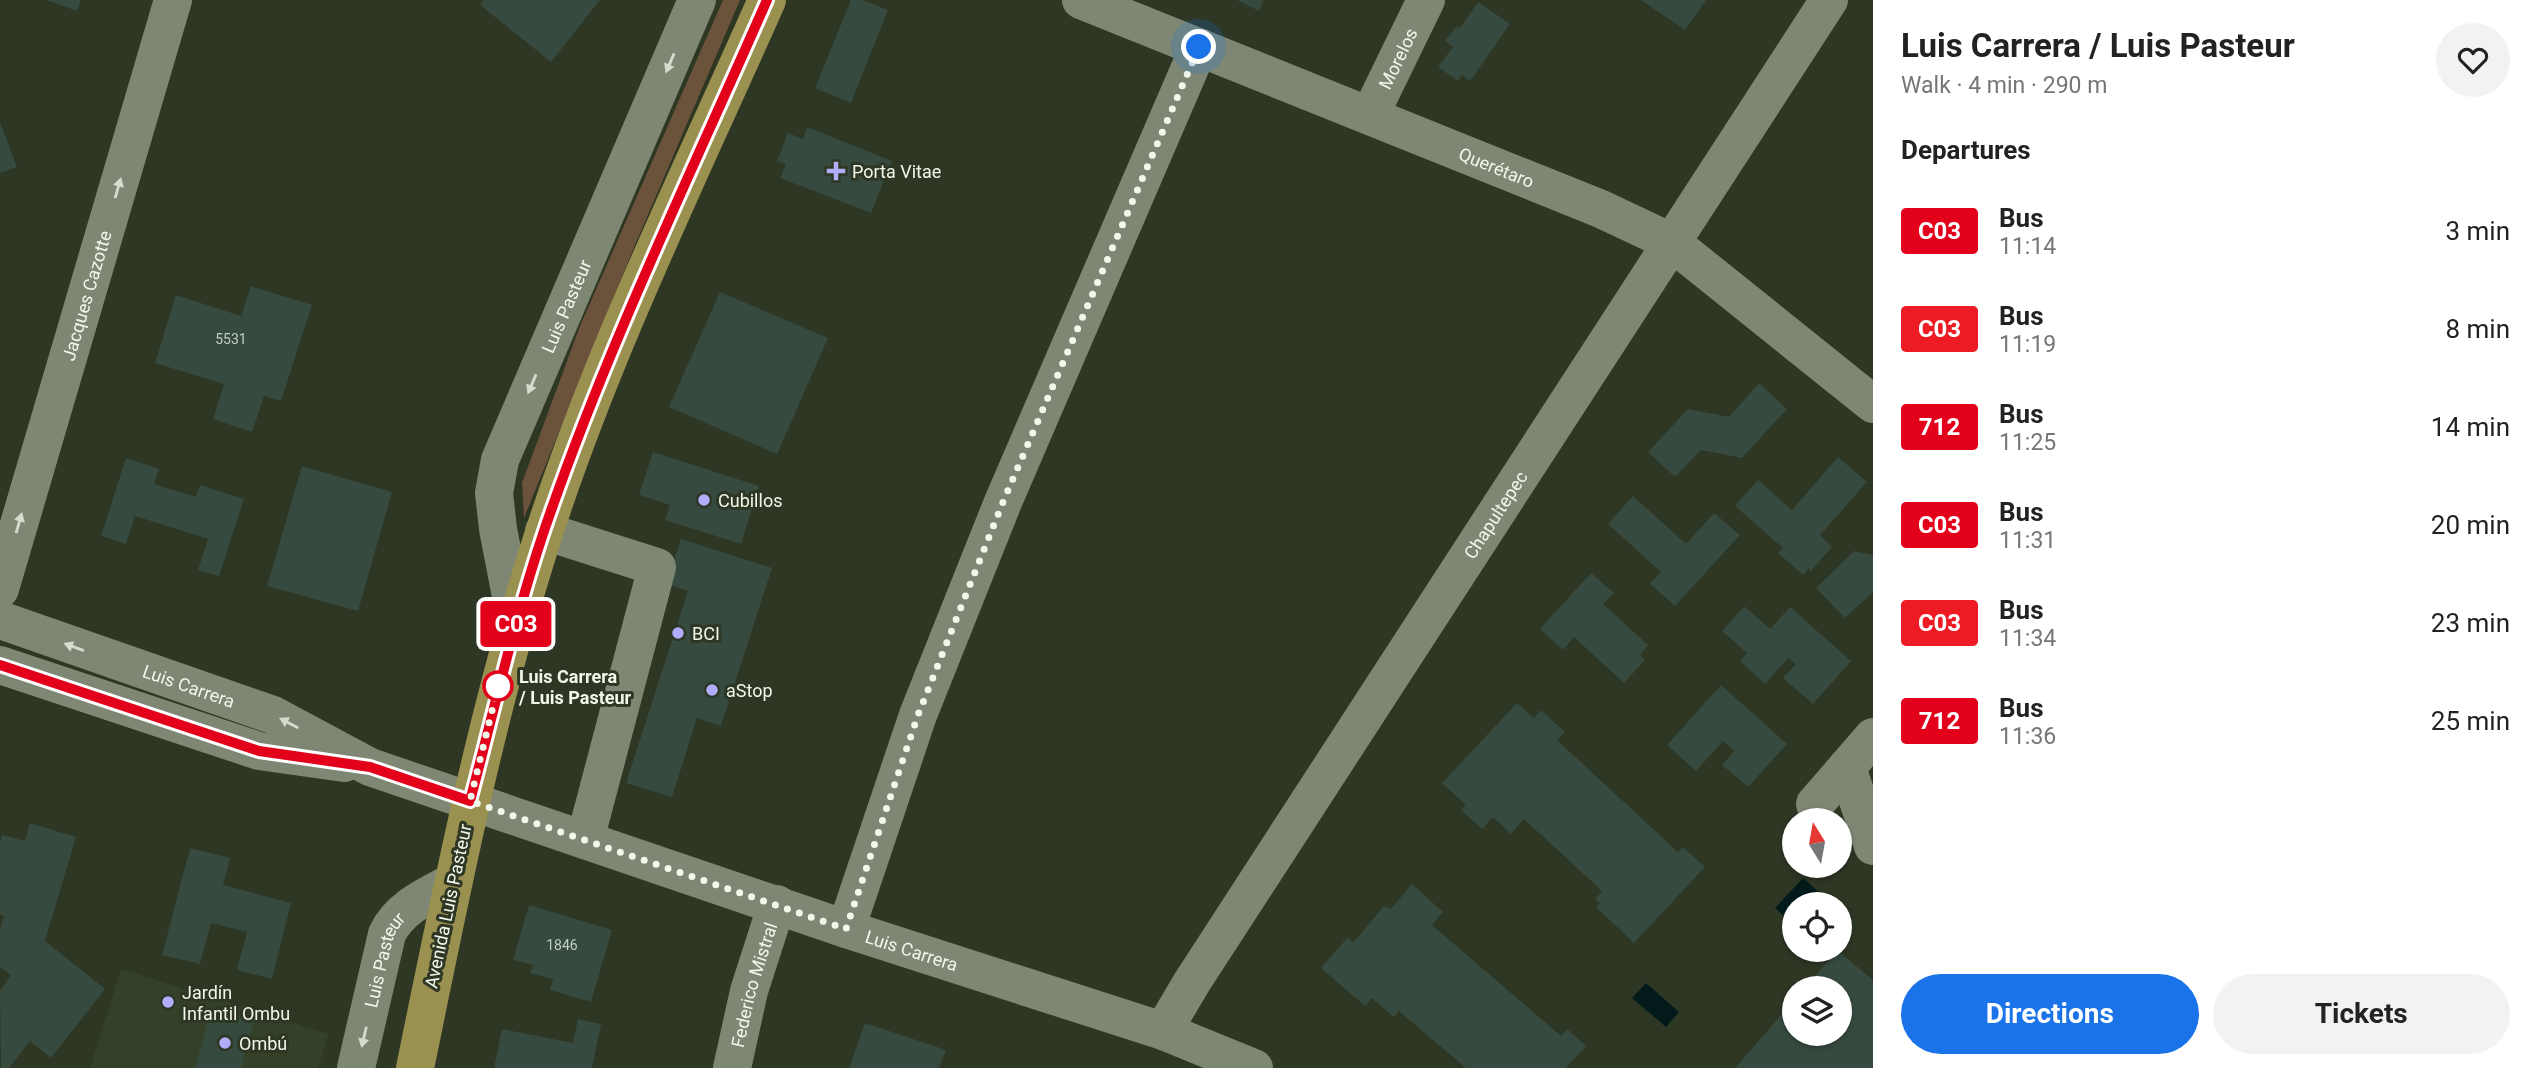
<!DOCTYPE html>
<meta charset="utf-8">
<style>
:root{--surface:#fff;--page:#f2f2f2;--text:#222;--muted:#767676;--accent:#1a73e8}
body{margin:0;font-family:Roboto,sans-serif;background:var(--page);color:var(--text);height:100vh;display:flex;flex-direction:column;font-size:26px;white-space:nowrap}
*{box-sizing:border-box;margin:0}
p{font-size:23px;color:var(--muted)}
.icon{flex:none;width:38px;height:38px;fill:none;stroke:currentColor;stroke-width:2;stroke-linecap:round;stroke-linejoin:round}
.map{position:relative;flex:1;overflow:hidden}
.drawer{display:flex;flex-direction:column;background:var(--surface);width:665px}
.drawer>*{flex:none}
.badge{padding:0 14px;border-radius:5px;font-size:24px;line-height:46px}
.needle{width:46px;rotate:349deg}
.buttons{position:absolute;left:1782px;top:808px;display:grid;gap:14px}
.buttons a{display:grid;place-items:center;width:70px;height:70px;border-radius:50%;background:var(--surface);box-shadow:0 2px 5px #0004;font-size:35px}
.you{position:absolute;width:35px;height:35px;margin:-18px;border:5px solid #fff;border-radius:50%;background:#1a73e8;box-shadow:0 0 0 10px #1a73e833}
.map>.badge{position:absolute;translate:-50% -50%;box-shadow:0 0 0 4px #fff}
h2{padding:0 28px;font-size:26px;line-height:63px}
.round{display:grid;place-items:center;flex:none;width:74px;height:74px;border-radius:37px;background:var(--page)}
.head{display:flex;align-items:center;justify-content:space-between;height:119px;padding:0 28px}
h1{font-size:33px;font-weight:700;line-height:52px}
.primary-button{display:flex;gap:14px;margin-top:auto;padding:14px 28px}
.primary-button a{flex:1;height:80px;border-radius:42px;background:var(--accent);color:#fff;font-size:28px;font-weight:700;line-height:80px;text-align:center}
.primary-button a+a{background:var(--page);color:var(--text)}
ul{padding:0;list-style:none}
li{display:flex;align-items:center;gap:21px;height:98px;padding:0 28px}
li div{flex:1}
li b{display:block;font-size:26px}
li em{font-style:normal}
li .badge{min-width:77px;font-weight:700;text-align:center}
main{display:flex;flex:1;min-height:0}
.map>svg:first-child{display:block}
.built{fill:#354028}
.green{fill:#6b533b}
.water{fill:#021b1a}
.building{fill:#364a3f}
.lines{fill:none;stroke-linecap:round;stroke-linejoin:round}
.minor{stroke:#7e8773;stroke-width:38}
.major{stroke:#9a9150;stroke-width:38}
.oneway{fill:#d5dbce}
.line-casing{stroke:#fff;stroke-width:16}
.line{stroke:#e2001a;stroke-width:10}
.walk{stroke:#f2f7ec;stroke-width:7;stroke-dasharray:0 12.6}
.poi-dot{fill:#b1adfa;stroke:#2e3624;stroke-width:2.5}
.stop-dot{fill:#fff;stroke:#e2001a;stroke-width:3.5}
.labels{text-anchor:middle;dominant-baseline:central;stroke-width:6;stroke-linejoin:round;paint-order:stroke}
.number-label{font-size:14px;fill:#c3ccc1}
.street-label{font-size:18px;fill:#f2f7ec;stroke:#2e3624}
.poi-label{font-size:18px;fill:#f2f7ec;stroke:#2e3624;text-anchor:start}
.stop-label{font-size:18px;font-weight:bold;fill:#f2f7ec;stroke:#2e3624;text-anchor:start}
</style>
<main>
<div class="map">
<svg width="1873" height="1068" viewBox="0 0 1873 1068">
<rect width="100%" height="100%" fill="#2e3624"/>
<polygon class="built" points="121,969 329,1034 318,1068 90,1068"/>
<polygon class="green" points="723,0 740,0 635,245 524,518 522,483 580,326"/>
<g class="water">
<polygon points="1803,878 1821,894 1811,905 1794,905 1793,924 1775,908"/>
<polygon points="1646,983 1679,1012 1666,1027 1632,998"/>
</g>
<g class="building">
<polygon points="46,0 81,0 77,11"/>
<polygon points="484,0 600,0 551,62 480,5"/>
<polygon points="851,0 863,0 888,10 851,103 815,88"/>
<polygon points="1237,0 1264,0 1259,11"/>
<polygon points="1641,0 1706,0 1685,30"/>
<polygon points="1478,2 1510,24 1470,81 1462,75 1458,81 1438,67 1453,47 1445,41 1456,27 1460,28"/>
<polygon points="0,122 17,167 0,173"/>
<polygon points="807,127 892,161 871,213 780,178 786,164 777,161 788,133 803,139"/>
<polygon points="251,286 312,305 281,401 264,396 252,432 213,419 224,384 155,363 176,295 241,316"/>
<polygon points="720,292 828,338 777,454 669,407"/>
<polygon points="1759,383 1787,409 1742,458 1701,450 1675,477 1648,452 1688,409 1729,417"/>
<polygon points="653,452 759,486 741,544 665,520 670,505 639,495"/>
<polygon points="1838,457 1867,482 1820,535 1832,547 1810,572 1809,568 1803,575 1778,553 1783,548 1735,506 1758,480 1792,510"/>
<polygon points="126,458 159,469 154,484 196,497 200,485 244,499 219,576 198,570 208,539 135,516 126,544 101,536"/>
<polygon points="302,466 392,492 358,611 267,586"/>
<polygon points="1633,496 1686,544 1714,513 1740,535 1675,606 1650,584 1661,572 1608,524"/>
<polygon points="681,539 772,568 721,726 697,718 672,797 626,783 688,591 666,584"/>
<polygon points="1854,551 1873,555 1873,592 1845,618 1816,588"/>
<polygon points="1591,573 1614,593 1603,604 1648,645 1640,655 1645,660 1624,683 1574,637 1563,650 1540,629"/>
<polygon points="1744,606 1770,629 1790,607 1851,661 1813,704 1783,678 1796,664 1788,658 1765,684 1740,661 1747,653 1722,631"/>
<polygon points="1721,685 1787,744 1748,787 1722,765 1734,751 1723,741 1696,771 1667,745"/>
<polygon points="1517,703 1534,718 1541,710 1565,732 1557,740 1678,852 1683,847 1705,867 1634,943 1596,907 1600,903 1595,899 1602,891 1524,819 1511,834 1493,817 1482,829 1461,810 1466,805 1442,783"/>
<polygon points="30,823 76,837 45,941 105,989 51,1058 30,1041 9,1068 1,1068 0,991 11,975 0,967 0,930 4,916 0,915 0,843 2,835 25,841"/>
<polygon points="190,848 230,858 223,885 291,903 272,979 237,970 247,932 211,923 200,964 162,955"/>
<polygon points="1412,884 1443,912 1432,925 1561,1036 1567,1029 1586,1046 1566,1068 1466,1068 1399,1011 1394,1017 1372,998 1365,1006 1321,968 1348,937 1353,943 1384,906 1391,909"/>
<polygon points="529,905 612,930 591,1002 550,990 553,979 530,973 533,965 513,960"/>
<polygon points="1837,950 1873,980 1873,1068 1735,1068 1794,1000 1794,1034 1839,1034 1839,989 1804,989"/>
<polygon points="212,1007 255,1018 241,1068 195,1068"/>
<polygon points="578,1019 601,1024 592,1068 494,1068 502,1029 573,1043"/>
<polygon points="865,1023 946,1050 939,1068 849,1068"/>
</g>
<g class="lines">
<g class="minor">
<path id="s1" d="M1081,0l520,209 70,33 202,162"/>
<path id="s2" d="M1370,115l56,-115"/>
<polyline points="544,531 657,567 585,840"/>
<path id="s3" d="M0,589l173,-589"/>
<path id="s4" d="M0,620l273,95 97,52 476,162 317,102 91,37"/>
<path id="s5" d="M516,622l-18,-93 -4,-36 6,-33 197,-460"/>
<polyline points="0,665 259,751 344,763"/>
<polyline points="1847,767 1873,846"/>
<polyline points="1815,804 1873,737"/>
<polyline points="846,929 918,715 1003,502 1199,47"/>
<path id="s6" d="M1163,1031l29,-49 637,-982"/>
<path id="s7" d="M356,1068l31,-134c13,-27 40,-38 66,-52"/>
<path id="s8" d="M732,1068l17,-77 28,-87"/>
</g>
<path class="major" d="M415,1068c37,-180 72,-360 129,-535 59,-182 145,-357 223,-533"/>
</g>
<defs><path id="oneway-solid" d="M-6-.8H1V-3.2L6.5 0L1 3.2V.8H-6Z" transform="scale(1.75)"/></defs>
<g class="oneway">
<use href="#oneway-solid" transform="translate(670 63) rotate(113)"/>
<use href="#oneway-solid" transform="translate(118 188) rotate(-74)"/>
<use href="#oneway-solid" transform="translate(532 384) rotate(113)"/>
<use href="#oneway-solid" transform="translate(19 523) rotate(-74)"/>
<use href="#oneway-solid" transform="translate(74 647) rotate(-160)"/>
<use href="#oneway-solid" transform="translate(289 723) rotate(-152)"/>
<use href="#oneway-solid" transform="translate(364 1037) rotate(103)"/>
</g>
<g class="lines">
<g class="line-casing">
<path id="line" d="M0,665l259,86 111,16 100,34c24,-90 44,-181 74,-270 62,-182 146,-355 223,-531"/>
</g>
<use href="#line" class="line"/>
<polyline class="walk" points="498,686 470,801 846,929 918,715 1003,502 1199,47"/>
</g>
<g class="poi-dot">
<path d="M832.5 160.5h7v7h7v7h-7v7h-7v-7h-7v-7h7z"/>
<circle cx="704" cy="500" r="7"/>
<circle cx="678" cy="633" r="7"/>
<circle cx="712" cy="690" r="7"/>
<circle cx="168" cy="1002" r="7"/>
<circle cx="225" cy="1043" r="7"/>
</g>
<circle class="stop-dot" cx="498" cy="686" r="14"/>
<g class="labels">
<g class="number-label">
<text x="231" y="339">5531</text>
<text x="562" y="945">1846</text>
</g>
<g class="street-label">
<text stroke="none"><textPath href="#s2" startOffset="63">Morelos</textPath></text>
<text stroke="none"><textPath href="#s1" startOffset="448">Querétaro</textPath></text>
<text stroke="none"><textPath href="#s3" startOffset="306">Jacques Cazotte</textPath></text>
<text stroke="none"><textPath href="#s5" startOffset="332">Luis Pasteur</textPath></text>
<text stroke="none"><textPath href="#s6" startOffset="614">Chapultepec</textPath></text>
<text stroke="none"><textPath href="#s4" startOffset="200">Luis Carrera</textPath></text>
<text transform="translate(448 906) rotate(-78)">Avenida Luis Pasteur</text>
<text stroke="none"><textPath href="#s4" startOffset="971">Luis Carrera</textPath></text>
<text stroke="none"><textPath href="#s7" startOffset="112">Luis Pasteur</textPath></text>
<text stroke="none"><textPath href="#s8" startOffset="86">Federico Mistral</textPath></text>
</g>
<g class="poi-label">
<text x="852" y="171">Porta Vitae</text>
<text x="718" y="500">Cubillos</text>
<text x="692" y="633">BCI</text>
<text x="726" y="690">aStop</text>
<text x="182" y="992">Jardín<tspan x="182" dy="21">Infantil Ombu</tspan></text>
<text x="239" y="1043">Ombú</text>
</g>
<g class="stop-label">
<text x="519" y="676">Luis Carrera<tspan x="519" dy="21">/ Luis Pasteur</tspan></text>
</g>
</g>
</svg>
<div class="buttons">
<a><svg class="needle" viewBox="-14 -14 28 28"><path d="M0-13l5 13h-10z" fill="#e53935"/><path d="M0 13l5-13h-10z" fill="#767676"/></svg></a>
<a><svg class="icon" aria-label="locate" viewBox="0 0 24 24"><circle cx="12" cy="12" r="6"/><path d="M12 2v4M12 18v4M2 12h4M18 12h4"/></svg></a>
<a><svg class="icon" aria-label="layers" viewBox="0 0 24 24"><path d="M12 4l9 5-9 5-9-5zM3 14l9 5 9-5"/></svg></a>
</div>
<div class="you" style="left:1199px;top:47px"></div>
<b class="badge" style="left:516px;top:624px;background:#e2001a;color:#fff">C03</b>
</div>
<section class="drawer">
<div class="head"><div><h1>Luis Carrera / Luis Pasteur</h1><p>Walk · 4 min · 290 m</p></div><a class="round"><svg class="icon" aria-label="heart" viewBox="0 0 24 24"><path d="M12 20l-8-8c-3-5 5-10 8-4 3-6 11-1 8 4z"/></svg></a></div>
<h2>Departures</h2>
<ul>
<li><span class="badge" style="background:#e2001a;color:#fff">C03</span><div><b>Bus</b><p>11:14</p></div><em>3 min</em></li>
<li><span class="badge" style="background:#ed1c24;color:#fff">C03</span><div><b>Bus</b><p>11:19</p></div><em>8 min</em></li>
<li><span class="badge" style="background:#e2001a;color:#fff">712</span><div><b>Bus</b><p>11:25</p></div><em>14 min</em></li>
<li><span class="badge" style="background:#e2001a;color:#fff">C03</span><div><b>Bus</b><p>11:31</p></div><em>20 min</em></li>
<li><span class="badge" style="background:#ed1c24;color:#fff">C03</span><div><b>Bus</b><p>11:34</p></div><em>23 min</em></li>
<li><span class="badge" style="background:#e2001a;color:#fff">712</span><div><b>Bus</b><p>11:36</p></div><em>25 min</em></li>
</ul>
<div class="primary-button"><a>Directions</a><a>Tickets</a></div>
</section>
</main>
